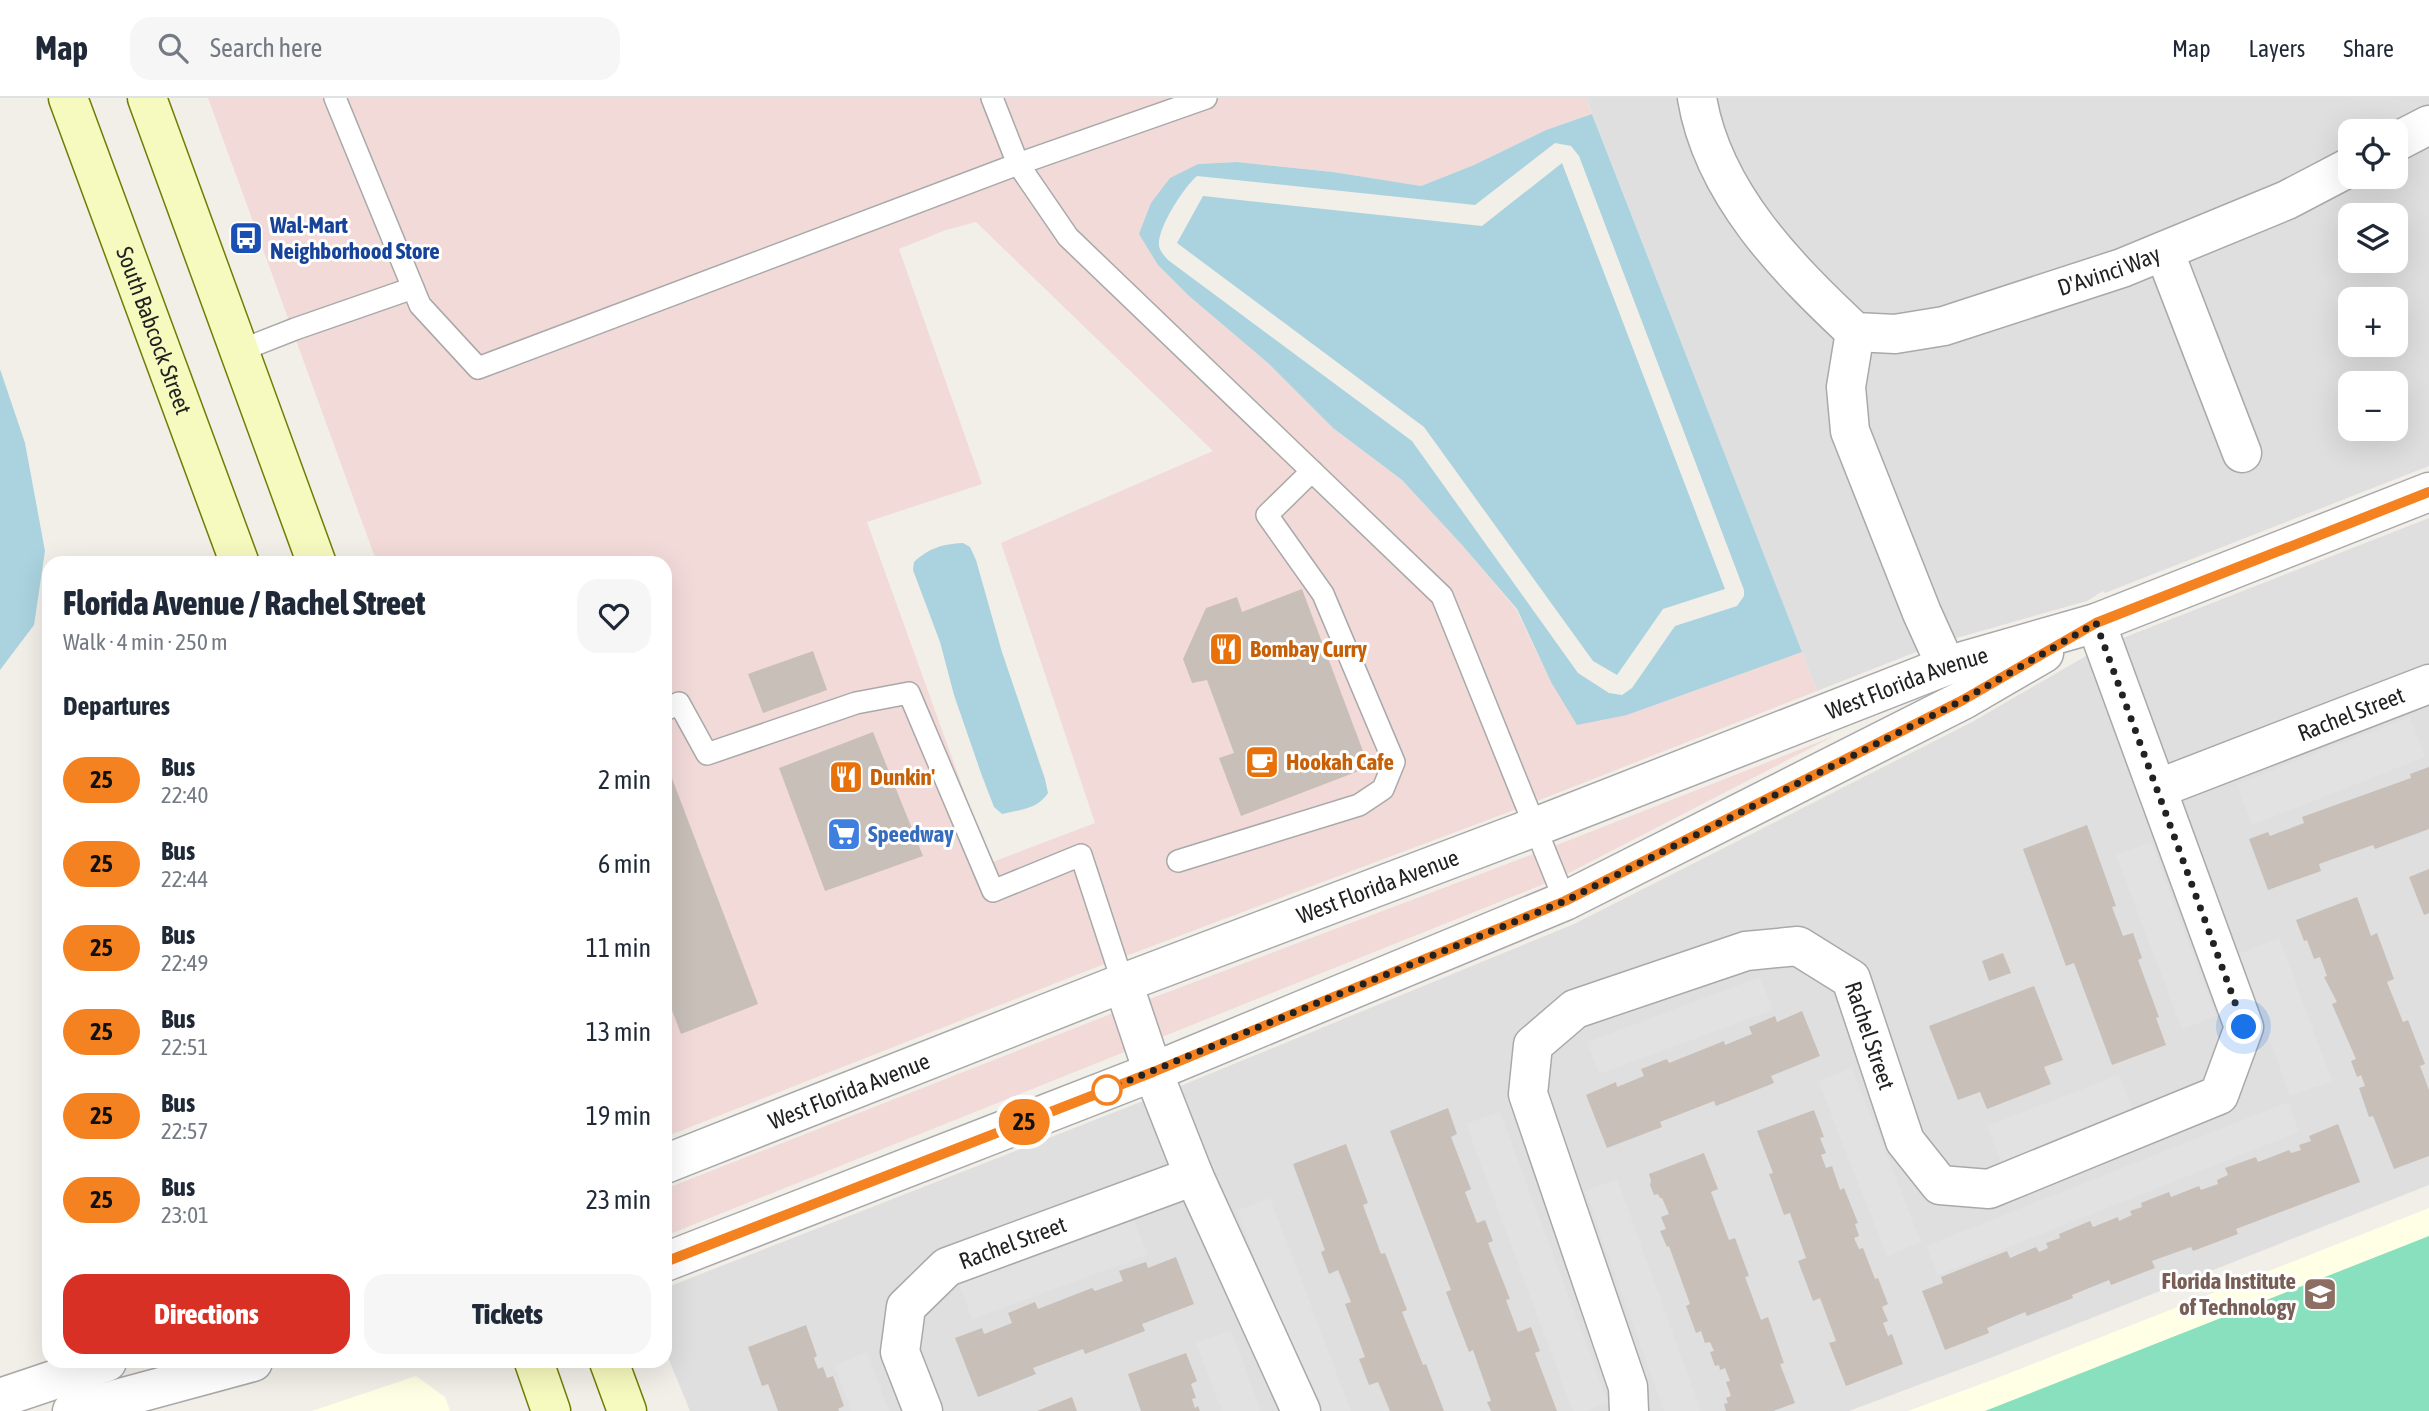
<!DOCTYPE html>
<meta charset="utf-8">
<style>
:root{--surface:#fff;--page:#f6f6f7;--text:#1f2937;--muted:#747a83;--line:#e0e1e3;--accent:#d93025}
body{margin:0;font-family:"Asap Condensed",sans-serif;background:var(--page);color:var(--text);height:100vh;display:flex;flex-direction:column;font-size:26px;white-space:nowrap}
*{box-sizing:border-box;margin:0}
p{font-size:23px;color:var(--muted)}
.icon{flex:none;width:38px;height:38px;fill:none;stroke:currentColor;stroke-width:2;stroke-linecap:round;stroke-linejoin:round}
.map{position:relative;flex:1;overflow:hidden}
.panel{position:absolute;left:42px;top:458px;width:630px;height:812px;display:flex;flex-direction:column;background:var(--surface);border-radius:21px;box-shadow:0 7px 28px #0002}
.panel>*{flex:none}
.badge{padding:0 14px;border-radius:23px;font-size:24px;line-height:46px}
.buttons{position:absolute;left:2338px;top:21px;display:grid;gap:14px}
.buttons a{display:grid;place-items:center;width:70px;height:70px;border-radius:14px;background:var(--surface);box-shadow:0 7px 28px #0002;font-size:35px}
.you{position:absolute;width:35px;height:35px;margin:-18px;border:5px solid #fff;border-radius:50%;background:#1a73e8;box-shadow:0 0 0 10px #1a73e833}
.map>.badge{position:absolute;translate:-50% -50%;box-shadow:0 0 0 4px #fff}
h2{padding:0 21px;font-size:26px;line-height:63px}
.round{display:grid;place-items:center;flex:none;width:74px;height:74px;border-radius:21px;background:var(--page)}
.head{display:flex;align-items:center;justify-content:space-between;height:119px;padding:0 21px}
h1{font-size:33px;font-weight:800;line-height:52px}
.action{display:flex;gap:14px;margin-top:auto;padding:14px 21px}
.action a{flex:1;height:80px;border-radius:21px;background:var(--accent);color:#fff;font-size:28px;font-weight:800;line-height:80px;text-align:center}
.action a+a{background:var(--page);color:var(--text)}
ul{padding:0;list-style:none}
li{display:flex;align-items:center;gap:21px;height:84px;padding:0 21px}
li div{flex:1}
li b{display:block;font-size:26px}
li em{font-style:normal}
li .badge{min-width:77px;font-weight:700;text-align:center}
header{display:flex;align-items:center;gap:42px;box-sizing:border-box;height:98px;padding:0 35px;background:var(--surface);border-bottom:2px solid var(--line)}
header strong{font-size:33px}
nav{display:flex;gap:38px;margin-inline-start:auto;font-size:24px}
.search{width:490px;height:63px;background:var(--page);display:flex;align-items:center;gap:18px;box-sizing:border-box;padding:0 24px;border-radius:21px;color:var(--muted);font-size:26px}
.map>svg:first-child{display:block}
.residential{fill:#e0dfdf;fill-rule:evenodd}
.commercial{fill:#f2dad9;fill-rule:evenodd}
.education{fill:#ffffe5}
.pitch{fill:#88e0be}
.parking{fill:#e2e2e2}
.water{fill:#aad3df;fill-rule:evenodd}
.building{fill:#c7bfb8}
.lines{fill:none;stroke-linecap:round;stroke-linejoin:round}
.service-casing{stroke:#a9a9a9;stroke-width:24}
.minor-casing{stroke:#a9a9a9;stroke-width:41}
.tertiary-casing{stroke:#a9a9a9;stroke-width:41}
.secondary-casing{stroke:#707d05;stroke-width:41}
.service{stroke:#fff;stroke-width:21}
.minor{stroke:#fff;stroke-width:38}
.tertiary{stroke:#fff;stroke-width:38}
.secondary{stroke:#f7fabf;stroke-width:38}
.line-casing{stroke:#fff;stroke-width:16}
.line{stroke:#f58220;stroke-width:10}
.walk{stroke:#222;stroke-width:7;stroke-dasharray:0 12.6}
.stop-dot{fill:#fff;stroke:#f58220;stroke-width:3.5}
.labels{text-anchor:middle;dominant-baseline:central;stroke-width:6;stroke-linejoin:round;paint-order:stroke}
.transit-label{font-size:23px;font-weight:bold;fill:#164399;stroke:#fff;text-anchor:start}
.street-label{font-size:23px;fill:#222;stroke:#fff}
.food-label{font-size:23px;font-weight:bold;fill:#c56008;stroke:#fff;text-anchor:start}
.shop-label{font-size:23px;font-weight:bold;fill:#366cbe;stroke:#fff;text-anchor:start}
.education-label{font-size:23px;font-weight:bold;fill:#785e54;stroke:#fff;text-anchor:end}
</style>
<header>
<strong>Map</strong>
<div class="search"><svg class="icon" aria-label="search" viewBox="0 0 24 24"><circle cx="10" cy="10" r="6"/><path d="M15 15l6 6"/></svg>Search here</div>
<nav><a>Map</a><a>Layers</a><a>Share</a></nav>
</header>
<div class="map">
<svg width="2429" height="1313" viewBox="0 0 2429 1313">
<rect width="100%" height="100%" fill="#f2efe9"/>
<g class="residential">
<path d="M1586,0h843v368l-324,127 -2,-2 -16,10 -148,42 -122,48zM2350,33h46v46h-46zM2350,117h46v46h-46zM2350,201h46v46h-46zM2350,285h46v46h-46z"/>
<polygon points="2429,420 2429,1087 1985,1262 1849,1313 690,1313 665,1252 665,1190 1161,996 1574,826 1972,624 2105,547"/>
</g>
<g class="commercial">
<path d="M208,0h1378l6,16 -46,16 -72,35 -53,21 -88,-14 -96,-10 -39,2 -47,39 7,62 31,31 79,67 65,65 69,52 60,65 54,64 35,73 76,33 175,-63 15,39 -290,114 -433,163 -429,169v-573l-288,-1zM976,124l237,229 -212,92 94,280 -105,40 -123,-341 115,-38 -83,-235 47,-19z"/>
<polygon points="1834,638 1559,780 665,1138 665,1091 1131,908 1544,752"/>
</g>
<g class="education">
<polygon points="2429,1110 2429,1313 1908,1313 1992,1282"/>
<polygon points="416,1278 445,1299 450,1313 312,1313"/>
</g>
<polygon class="pitch" points="2429,1138 2429,1313 1985,1313"/>
<g class="parking">
<polygon points="2410,619 2425,659 2252,727 2237,686"/>
<polygon points="2151,744 2216,918 2182,931 2116,757"/>
<polygon points="2279,840 2332,983 2290,998 2238,856"/>
<polygon points="1760,879 1772,912 1599,976 1587,944"/>
<polygon points="1852,970 1921,1144 1887,1158 1818,983"/>
<polygon points="2119,977 2134,1015 2002,1067 1987,1028"/>
<polygon points="2288,1004 2299,1034 1938,1177 1926,1148"/>
<polygon points="1500,1014 1608,1305 1586,1313 1573,1313 1466,1026"/>
<polygon points="1617,1081 1701,1313 1664,1313 1585,1093"/>
<polygon points="1270,1100 1351,1313 1313,1313 1237,1113"/>
<polygon points="1134,1122 1147,1157 972,1221 959,1186"/>
<polygon points="1231,1232 1261,1313 1222,1313 1196,1245"/>
<polygon points="867,1254 889,1313 851,1313 834,1267"/>
</g>
<g class="water">
<path d="M1592,16l210,538 -175,63 -50,10 -26,-43 -34,-73 -55,-64 -60,-65 -69,-52 -65,-65 -79,-67 -31,-31 -19,-31 12,-31 19,-25 28,-14 39,-2 96,10 88,14 53,-21 72,-35zM1555,45l16,3 8,10 165,434v6l-7,10 -62,20 -43,62 -10,7 -13,-2 -31,-20 -166,-232 -244,-181c-4,-4 -8,-9 -9,-14 -2,-18 25,-59 38,-70l278,29z"/>
<polygon points="1562,65 1725,491 1663,511 1617,577 1593,563 1424,329 1177,145 1203,98 1482,128"/>
<polygon points="0,271 25,345 45,453 34,527 0,572"/>
<path d="M963,445l7,4 6,13 26,92 43,127 3,14c-10,16 -29,17 -46,21l-8,-7 -12,-31 -28,-81 -14,-53 -27,-72 1,-8c15,-14 29,-18 49,-19z"/>
</g>
<g class="building">
<polygon points="1302,491 1369,669 1241,718 1219,660 1234,655 1207,582 1192,585 1183,561 1206,510 1237,499 1242,514"/>
<polygon points="813,553 827,592 763,615 748,576"/>
<polygon points="873,634 923,758 825,793 779,670"/>
<polygon points="665,662 758,906 681,936 665,894"/>
<polygon points="2429,669 2429,731 2375,751 2373,747 2319,766 2321,773 2268,792 2249,741 2268,734 2270,738 2304,725 2302,719 2411,680 2410,676"/>
<polygon points="2087,727 2116,808 2112,809 2123,838 2133,835 2142,860 2138,862 2159,919 2156,920 2166,947 2112,967 2074,865 2066,868 2023,751"/>
<polygon points="2429,771 2429,815 2424,817 2409,779"/>
<polygon points="2357,799 2371,838 2377,835 2394,881 2387,884 2403,924 2408,922 2425,966 2420,968 2429,992 2429,1058 2394,1071 2373,1018 2369,1019 2359,990 2365,988 2361,977 2357,979 2351,963 2356,961 2332,906 2337,904 2324,879 2327,878 2320,859 2314,861 2307,842 2304,843 2296,822"/>
<polygon points="2003,855 2011,875 1989,883 1982,863"/>
<polygon points="2034,888 2063,962 2044,969 2051,986 1987,1011 1980,994 1958,1002 1929,928"/>
<polygon points="1802,913 1820,958 1771,978 1774,985 1716,1008 1714,1003 1660,1024 1662,1029 1607,1050 1586,997 1616,984 1617,989 1644,978 1641,971 1667,961 1669,965 1724,943 1725,947 1752,936 1749,929 1775,918 1777,924"/>
<polygon points="1448,1010 1457,1036 1451,1039 1471,1091 1465,1094 1477,1125 1485,1122 1493,1143 1488,1145 1510,1201 1506,1202 1518,1234 1531,1229 1540,1253 1535,1255 1557,1313 1491,1313 1487,1304 1491,1303 1473,1252 1469,1254 1446,1194 1451,1192 1390,1033"/>
<polygon points="1814,1012 1824,1039 1820,1040 1826,1055 1821,1057 1826,1070 1832,1068 1840,1092 1844,1090 1858,1125 1855,1126 1859,1138 1854,1140 1859,1151 1863,1150 1875,1181 1878,1180 1888,1206 1882,1209 1888,1223 1883,1225 1888,1238 1892,1236 1903,1266 1846,1288 1829,1245 1836,1243 1820,1200 1813,1203 1798,1163 1806,1160 1790,1115 1784,1117 1769,1076 1773,1075 1757,1033"/>
<polygon points="2338,1026 2360,1084 2236,1131 2238,1136 2193,1153 2191,1149 2152,1163 2155,1170 2111,1187 2109,1182 2072,1197 2073,1200 2027,1218 2025,1214 1987,1230 1989,1235 1945,1252 1922,1193 1943,1185 1941,1179 2007,1153 2010,1160 2036,1149 2039,1154 2048,1150 2046,1145 2060,1140 2059,1136 2090,1123 2093,1129 2118,1119 2119,1123 2132,1117 2130,1113 2142,1109 2141,1105 2169,1094 2171,1099 2199,1088 2201,1092 2218,1086 2217,1082 2228,1077 2225,1070 2256,1059 2258,1064 2289,1052 2291,1055 2301,1052 2299,1047 2311,1043 2309,1038"/>
<polygon points="1346,1046 1368,1105 1363,1107 1381,1156 1385,1155 1407,1212 1402,1214 1423,1267 1426,1266 1444,1313 1390,1313 1378,1284 1369,1287 1359,1261 1365,1259 1345,1206 1351,1204 1338,1172 1329,1176 1321,1154 1325,1152 1293,1066"/>
<polygon points="1704,1055 1718,1091 1711,1094 1729,1142 1735,1140 1749,1178 1745,1179 1761,1222 1768,1219 1784,1265 1780,1266 1795,1305 1773,1313 1726,1313 1724,1306 1728,1305 1726,1300 1731,1298 1726,1284 1730,1283 1725,1270 1720,1272 1719,1267 1715,1268 1710,1254 1714,1253 1710,1244 1705,1245 1701,1233 1696,1235 1686,1208 1690,1206 1669,1148 1667,1149 1660,1133 1666,1131 1661,1119 1669,1116 1662,1100 1660,1100 1658,1096 1654,1097 1650,1087 1651,1083 1649,1076"/>
<polygon points="1176,1159 1194,1206 1142,1226 1145,1233 1085,1256 1083,1251 1033,1270 1036,1276 978,1299 955,1240 982,1230 984,1236 1012,1225 1008,1215 1035,1204 1038,1211 1092,1190 1095,1193 1123,1183 1119,1173 1146,1164 1148,1170"/>
<polygon points="806,1227 817,1258 814,1260 818,1271 823,1269 827,1280 833,1278 844,1308 838,1311 839,1313 778,1313 768,1286 762,1288 748,1249"/>
<polygon points="1186,1255 1197,1283 1191,1286 1196,1300 1192,1301 1195,1310 1198,1308 1200,1313 1141,1313 1128,1276"/>
<polygon points="1072,1299 1077,1313 1037,1313"/>
</g>
<g class="lines">
<g class="service-casing">
<g id="service">
<polyline points="335,0 420,207 478,270 1018,66 1206,0"/>
<polyline points="992,0 1018,66 1068,139 1442,498 1565,803"/>
<polyline points="239,253 295,231 413,190"/>
<polyline points="665,612 679,605 707,656 856,605 909,595 993,793 1081,757 1123,885"/>
<polyline points="1178,763 1359,707 1383,691 1394,664 1323,496 1267,417 1312,373"/>
</g>
</g>
<g class="minor-casing">
<g id="minor">
<path id="s1" d="M1697,0c16,96 90,170 158,234l40,2 49,-8 178,-58 165,-68 63,-33"/>
<polyline points="2396,44 2429,27"/>
<polyline points="2164,153 2242,355"/>
<polyline points="1855,234 1846,289 1850,333 1922,515 1946,568"/>
<path id="s2" d="M2157,691l272,-105"/>
<polyline points="1123,885 1153,974 1194,1078 1301,1313"/>
<path id="s3" d="M923,1313l-23,-59 6,-45 41,-40 247,-91"/>
<path id="s4" d="M1629,1313l-1,-24 -100,-293 5,-49 42,-36 171,-58 52,-5 53,33 54,162 35,44 49,4 230,-94 25,-68 -148,-404"/>
</g>
</g>
<g class="tertiary-casing">
<g id="tertiary">
<path id="s5" d="M665,1066l458,-181 412,-156 411,-161 150,-43 333,-131"/>
<polyline points="665,1164 1153,974 1565,803 1963,602 2044,555"/>
<polyline points="0,1300 107,1264"/>
<polyline points="72,1313 253,1264"/>
</g>
</g>
<g class="secondary-casing">
<g id="secondary">
<path id="s6" d="M68,0l172,466"/>
<polyline points="147,0 317,466"/>
<polyline points="534,1264 551,1313"/>
<polyline points="609,1264 627,1313"/>
</g>
</g>
<use href="#service" class="service"/>
<use href="#minor" class="minor"/>
<use href="#tertiary" class="tertiary"/>
<use href="#secondary" class="secondary"/>
</g>
<g class="lines">
<g class="line-casing">
<polyline id="line" points="665,1164 1153,974 1565,803 1963,602 2096,525 2429,394"/>
</g>
<use href="#line" class="line"/>
<polyline class="walk" points="1107,992 1101,994 1565,803 1963,602 2096,525 2244,929"/>
</g>
<defs>
<g id="bus-square" transform="scale(1.75)"><rect x="-9" y="-9" width="18" height="18" rx="4" fill="#1a4fb4" stroke="#fff"/><path d="M-5-6H5V4H4V6H2V4H-2V6H-4V4H-5ZM-3.5-4V0h7V-4ZM-3.5 1.2v1.5H-2V1.2ZM2 1.2v1.5H3.5V1.2Z" fill="#fff"/></g>
<g id="restaurant-square" transform="scale(1.75)"><rect x="-9" y="-9" width="18" height="18" rx="4" fill="#e8710a" stroke="#fff"/><path d="M-5-6h1v4h1v-4h1v4h1v-4h1v5L-1.5 .5V6h-2V.5L-5-1ZM5-6V6H3V1.5H1.5Q1.5-4 5-6Z" fill="#fff"/></g>
<g id="cafe-square" transform="scale(1.75)"><rect x="-9" y="-9" width="18" height="18" rx="4" fill="#e8710a" stroke="#fff"/><path d="M-5.5-4.5H6V0H3Q3 3.5 0 3.5H-2.5Q-5.5 3.5-5.5 0ZM3-3.2v2h1.7v-2ZM-6 4.5H4V6H-6Z" fill="#fff"/></g>
<g id="supermarket-square" transform="scale(1.75)"><rect x="-9" y="-9" width="18" height="18" rx="4" fill="#3f7fe0" stroke="#fff"/><path d="M-6-5.5h2.5l.6 2H6L4.5 2H-2.5L-4.4-4H-6ZM-1.5 3.2a1.3 1.3 0 1 0 .1 0ZM3 3.2a1.3 1.3 0 1 0 .1 0Z" fill="#fff"/></g>
<g id="university-square" transform="scale(1.75)"><rect x="-9" y="-9" width="18" height="18" rx="4" fill="#8d6e63" stroke="#fff"/><path d="M0-5L7-2L0 1L-7-2ZM-4 1L0 2.5L4 1V4Q0 6-4 4Z" fill="#fff"/></g>
</defs>
<g fill-rule="evenodd">
<use href="#bus-square" x="246" y="140"/>
<use href="#restaurant-square" x="1226" y="551"/>
<use href="#cafe-square" x="1262" y="664"/>
<use href="#restaurant-square" x="846" y="679"/>
<use href="#supermarket-square" x="844" y="736"/>
<use href="#university-square" x="2320" y="1196"/>
</g>
<circle class="stop-dot" cx="1107" cy="992" r="14"/>
<g class="labels">
<g class="transit-label">
<text x="270" y="127">Wal-Mart<tspan x="270" dy="26">Neighborhood Store</tspan></text>
</g>
<g class="street-label">
<text stroke="none"><textPath href="#s1" startOffset="551">D'Avinci Way</textPath></text>
<text stroke="none"><textPath href="#s6" startOffset="248">South Babcock Street</textPath></text>
<text stroke="none"><textPath href="#s5" startOffset="1332">West Florida Avenue</textPath></text>
<text stroke="none"><textPath href="#s2" startOffset="208">Rachel Street</textPath></text>
<text stroke="none"><textPath href="#s5" startOffset="765">West Florida Avenue</textPath></text>
<text stroke="none"><textPath href="#s4" startOffset="793">Rachel Street</textPath></text>
<text stroke="none"><textPath href="#s5" startOffset="198">West Florida Avenue</textPath></text>
<text stroke="none"><textPath href="#s3" startOffset="236">Rachel Street</textPath></text>
</g>
<g class="food-label">
<text x="1250" y="551">Bombay Curry</text>
<text x="1286" y="664">Hookah Cafe</text>
<text x="870" y="679">Dunkin'</text>
</g>
<g class="shop-label">
<text x="868" y="736">Speedway</text>
</g>
<g class="education-label">
<text x="2296" y="1183">Florida Institute<tspan x="2296" dy="26">of Technology</tspan></text>
</g>
</g>
</svg>
<div class="buttons">
<a><svg class="icon" aria-label="locate" viewBox="0 0 24 24"><circle cx="12" cy="12" r="6"/><path d="M12 2v4M12 18v4M2 12h4M18 12h4"/></svg></a>
<a><svg class="icon" aria-label="layers" viewBox="0 0 24 24"><path d="M12 4l9 5-9 5-9-5zM3 14l9 5 9-5"/></svg></a>
<a>+</a>
<a>−</a>
</div>
<div class="you" style="left:2244px;top:929px"></div>
<b class="badge" style="left:1024px;top:1024px;background:#f58220;color:#111">25</b>
<section class="panel">
<div class="head"><div><h1>Florida Avenue / Rachel Street</h1><p>Walk · 4 min · 250 m</p></div><a class="round"><svg class="icon" aria-label="heart" viewBox="0 0 24 24"><path d="M12 20l-8-8c-3-5 5-10 8-4 3-6 11-1 8 4z"/></svg></a></div>
<h2>Departures</h2>
<ul>
<li><span class="badge" style="background:#f58220;color:#111">25</span><div><b>Bus</b><p>22:40</p></div><em>2 min</em></li>
<li><span class="badge" style="background:#f58220;color:#111">25</span><div><b>Bus</b><p>22:44</p></div><em>6 min</em></li>
<li><span class="badge" style="background:#f58220;color:#111">25</span><div><b>Bus</b><p>22:49</p></div><em>11 min</em></li>
<li><span class="badge" style="background:#f58220;color:#111">25</span><div><b>Bus</b><p>22:51</p></div><em>13 min</em></li>
<li><span class="badge" style="background:#f58220;color:#111">25</span><div><b>Bus</b><p>22:57</p></div><em>19 min</em></li>
<li><span class="badge" style="background:#f58220;color:#111">25</span><div><b>Bus</b><p>23:01</p></div><em>23 min</em></li>
</ul>
<div class="action"><a>Directions</a><a>Tickets</a></div>
</section>
</div>
